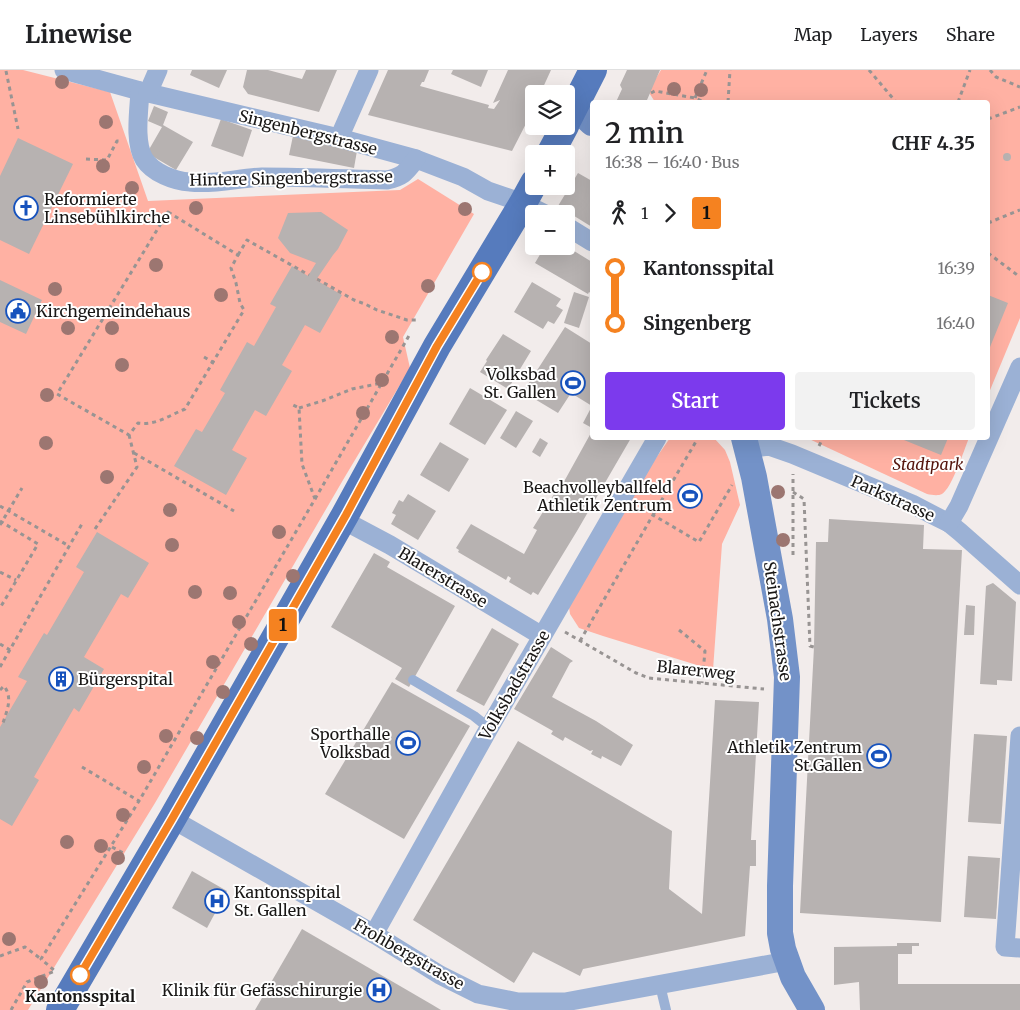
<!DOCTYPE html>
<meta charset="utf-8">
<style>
:root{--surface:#fff;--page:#f2f2f2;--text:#202124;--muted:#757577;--line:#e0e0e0;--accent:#7c3aed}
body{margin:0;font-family:Merriweather,serif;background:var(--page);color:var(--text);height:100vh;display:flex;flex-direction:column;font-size:19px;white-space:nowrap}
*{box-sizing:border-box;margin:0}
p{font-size:16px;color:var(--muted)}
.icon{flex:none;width:28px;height:28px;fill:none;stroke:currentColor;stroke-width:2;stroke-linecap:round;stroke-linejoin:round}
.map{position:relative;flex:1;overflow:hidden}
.panel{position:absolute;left:590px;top:30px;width:400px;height:340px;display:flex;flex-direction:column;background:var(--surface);border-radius:5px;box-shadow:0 5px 20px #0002}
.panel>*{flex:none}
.badge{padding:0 10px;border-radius:4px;font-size:18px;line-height:32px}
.buttons{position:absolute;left:525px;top:15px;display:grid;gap:10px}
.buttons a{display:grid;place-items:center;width:50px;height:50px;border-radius:5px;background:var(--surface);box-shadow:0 5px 20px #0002;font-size:25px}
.map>.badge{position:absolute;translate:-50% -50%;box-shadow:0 0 0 2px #fff}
.legs{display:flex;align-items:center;gap:8px;height:55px;padding:0 15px;font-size:16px}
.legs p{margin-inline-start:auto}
.overview{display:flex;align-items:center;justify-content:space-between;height:85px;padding:0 15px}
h1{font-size:28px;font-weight:600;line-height:38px}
.action{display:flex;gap:10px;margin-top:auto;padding:10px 15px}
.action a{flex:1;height:58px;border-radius:5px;background:var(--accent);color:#fff;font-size:20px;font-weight:600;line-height:58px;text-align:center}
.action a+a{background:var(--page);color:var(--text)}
ul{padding:0 15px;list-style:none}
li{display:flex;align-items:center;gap:18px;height:55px;font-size:19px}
li i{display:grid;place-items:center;width:8px;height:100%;margin:0 6px;background:currentColor}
li i::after{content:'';width:12px;height:12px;margin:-6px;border:4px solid;border-radius:50%;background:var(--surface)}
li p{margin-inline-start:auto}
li:first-child i{background:linear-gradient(#0000 50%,currentColor 0)}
li:last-child i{background:linear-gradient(currentColor 50%,#0000 0)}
header{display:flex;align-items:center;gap:30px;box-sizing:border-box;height:70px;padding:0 25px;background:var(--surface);border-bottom:1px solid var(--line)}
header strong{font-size:24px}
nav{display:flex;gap:28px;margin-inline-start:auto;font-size:18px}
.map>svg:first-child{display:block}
.green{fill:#ffb1a3}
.building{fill:#b7b2b1}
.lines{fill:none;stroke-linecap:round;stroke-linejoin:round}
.path{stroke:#989493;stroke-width:3;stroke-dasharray:4 4;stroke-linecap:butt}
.lane{stroke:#9bb1d5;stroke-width:10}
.street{stroke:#9bb1d5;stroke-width:19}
.secondary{stroke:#7392c8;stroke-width:26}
.primary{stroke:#567bbd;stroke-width:28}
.tree{fill:#9c7671}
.line-1-casing{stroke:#fff;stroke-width:11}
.line-1{stroke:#f58220;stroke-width:8}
.stop-1-dot{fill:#fff;stroke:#f58220;stroke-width:2.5}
.labels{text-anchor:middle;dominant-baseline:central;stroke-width:4;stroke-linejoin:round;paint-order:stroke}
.street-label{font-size:16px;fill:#191716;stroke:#fff}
.poi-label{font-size:16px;fill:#191716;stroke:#fff;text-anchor:end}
.park-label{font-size:16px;font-style:italic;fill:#55150d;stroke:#fff}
.stop-label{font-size:16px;font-weight:bold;fill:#191716;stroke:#fff}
</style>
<header>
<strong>Linewise</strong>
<nav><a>Map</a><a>Layers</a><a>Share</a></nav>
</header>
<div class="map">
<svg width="1020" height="940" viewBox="0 0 1020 940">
<rect width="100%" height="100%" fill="#f2eceb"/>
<g class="green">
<polygon points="0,0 23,0 110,22 148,131 400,120 418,109 474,144 403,267 410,298 343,410 155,733 28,940 0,940"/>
<polygon points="661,0 1020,0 1020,248 988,325 988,32 655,32 648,21"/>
<polygon points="670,368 714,368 725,380 730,392 740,435 722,474 713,600 603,566 579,558 570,544 569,537 628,428"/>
<path d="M807,368h162c-5,12 -17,50 -27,56 -4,2 -10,1 -15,0z"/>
</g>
<g class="building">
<polygon points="192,0 227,0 219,18 190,5"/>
<polygon points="247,0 268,0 302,9 306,0 337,0 319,42 248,24 243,17"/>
<polygon points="388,0 429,0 424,12 422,12 420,16 489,35 488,38 494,39 500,30 493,33 508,0 551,0 540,24 534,24 534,38 512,81 368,45"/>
<polygon points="453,0 488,0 481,17 451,4"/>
<polygon points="627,0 660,0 647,30 648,32 616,32 622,19 620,15"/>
<polygon points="154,36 168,42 163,55 193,72 176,100 147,83 162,57 148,51"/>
<polygon points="221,49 252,60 243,87 211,76"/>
<polygon points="294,61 358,75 354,98 289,85"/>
<polygon points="18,68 73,94 29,184 0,170 0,106"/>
<circle cx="1007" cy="87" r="4"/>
<polygon points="578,103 592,111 592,157 558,136"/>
<polygon points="321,142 348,160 338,179 333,185 316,210 342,225 320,263 305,255 282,295 292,301 266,346 255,340 232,380 247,388 226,425 174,396 196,359 202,362 225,323 220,320 247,272 254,276 276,237 270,234 292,196 308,206 316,193 290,183 278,168 288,143"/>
<polygon points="545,176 566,176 592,192 592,224 589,222 588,224 535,193"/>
<polygon points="0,210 42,230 26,264 0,252"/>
<polygon points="532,212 561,229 556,236 563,240 554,254 548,251 543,259 514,242"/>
<polygon points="574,222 589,227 579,258 564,253"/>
<polygon points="988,225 1008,233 988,282"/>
<polygon points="565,257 592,274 592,358 583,353 592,336 571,323 558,343 523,322"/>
<polygon points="503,264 531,281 508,319 480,302 487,291 486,290"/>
<polygon points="470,318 507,340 485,375 449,354"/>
<polygon points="516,341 533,351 516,378 500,368"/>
<polygon points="592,361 592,368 631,368 577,461 538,525 533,522 531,525 509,512 511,508 508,506 506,510 458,482 459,480 456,478 471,454 524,484 537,460 533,458 559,416 561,417"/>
<polygon points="540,368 548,373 540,387 532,382"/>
<polygon points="899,368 948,368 941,385"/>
<polygon points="440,372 469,389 449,422 420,405"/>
<polygon points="408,424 436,441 418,470 391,454 396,445 392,443 399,430 403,432"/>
<polygon points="829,449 924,455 923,479 962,480 941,852 800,843 814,577 816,472 828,472"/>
<polygon points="97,462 149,493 128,528 121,524 84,587 104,599 79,642 74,638 34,707 39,710 12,756 0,749 0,657 27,611 18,607 44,563 47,565 84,502 76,497"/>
<polygon points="374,483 390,492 387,497 455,536 409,617 395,609 402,598 331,557"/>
<polygon points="993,513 1016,532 1012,611 997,610 997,615 980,614 986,516"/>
<polygon points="966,535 975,536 974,565 964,565"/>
<polygon points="492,558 519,574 484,636 456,621"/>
<polygon points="551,577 573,591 570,593 552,627 596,651 633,675 621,696 602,686 601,689 591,684 593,680 590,681 565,667 563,671 551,664 553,661 514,639"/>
<polygon points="392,612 470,656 404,769 325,724"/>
<polygon points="715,630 759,632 751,770 756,770 756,796 750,796 745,866 583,899 580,906 533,882 514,913 413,850 518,671 672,761 669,819 702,844"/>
<polygon points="974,664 1007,666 1001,754 968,752"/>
<polygon points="968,786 1000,788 996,849 964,847"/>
<polygon points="192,801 227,821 207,858 172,838"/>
<polygon points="302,859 431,934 441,940 255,940"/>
<polygon points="897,873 919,873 919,876 912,876 912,884 898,884 898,914 1020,914 1020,940 860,940 859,912 834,915 834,877 897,876"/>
</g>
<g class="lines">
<g class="path">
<polyline points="869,0 896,32"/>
<polyline points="990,0 996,7 1020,17"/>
<polyline points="6,1 18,59"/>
<polyline points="651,23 655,21 695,28 704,32"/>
<polyline points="695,28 707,0"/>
<polyline points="728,32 730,0"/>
<polyline points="958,32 970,0"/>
<polyline points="988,49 1020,37"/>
<polyline points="86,89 107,90 117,71 120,71"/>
<path d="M168,142l70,43 -7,13 5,15 4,20 4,7 -59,99c-15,6 -30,17 -47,14l-9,12 -72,-41z"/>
<polyline points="988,153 1020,140"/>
<polyline points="988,183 1020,207"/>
<polyline points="238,185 247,170 309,205"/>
<polyline points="317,209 354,230 365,234 377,240 407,250 418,250"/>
<polyline points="204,287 214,293"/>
<polyline points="299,338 322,331 352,319 382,313"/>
<polyline points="819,376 823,368"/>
<polyline points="134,383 234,441"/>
<polyline points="793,422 804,429 810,576 814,577"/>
<polyline points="315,429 410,264"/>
<polyline points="0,436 69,476"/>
<polyline points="653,445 698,368"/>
<polyline points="0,451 38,474 0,538"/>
<polyline points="0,455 22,418"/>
<polyline points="95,459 137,397 129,365"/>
<polyline points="793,485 793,404"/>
<polyline points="0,502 16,510"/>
<polyline points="679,560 705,581 702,613"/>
<polyline points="565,562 636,603 649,608 764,619"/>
<polyline points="580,571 653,445 699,472 732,415"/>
<polyline points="0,574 10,580"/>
<polyline points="0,597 83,452"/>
<path d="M0,620l4,-4c9,12 3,24 -1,37l-3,1"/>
<polyline points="82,697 139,731"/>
<polyline points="112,777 125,784"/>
<polyline points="0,886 25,877 41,889"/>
<polyline points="11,940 27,912 55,901 41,889 139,731 315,429 302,394 299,338 293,335"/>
</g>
<g class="lane">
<polyline points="413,610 474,646 489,658"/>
<polyline points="660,915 666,940"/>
</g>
<g class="street">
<polyline points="64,0 140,21 339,68 416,89 463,107 488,121 523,133 545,144"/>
<path d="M140,21c-1,20 -6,51 4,68 9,14 30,22 46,23 24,3 48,-4 72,-5 42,0 84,2 125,3 17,-4 19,-8 29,-21"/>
<polyline points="148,23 158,0"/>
<polyline points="339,68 369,0"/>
<polyline points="566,156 592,172"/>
<polyline points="748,379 769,376 792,384 912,434 933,445 949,453 960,462 1020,515"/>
<polyline points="343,450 390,475 542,566"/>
<polyline points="949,453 959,436 1020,297"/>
<polyline points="1020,666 1005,877 1020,878"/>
<polyline points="172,749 374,864 440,905 478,924 518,932 565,932 787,891"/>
<polyline points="374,864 489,658 657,368"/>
</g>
<g class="secondary">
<polyline points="575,37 592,53"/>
<polyline points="744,368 754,407 780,549 787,607 780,816 780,863 783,879 793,907 812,940"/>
</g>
<g class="primary">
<polyline points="566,53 593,0"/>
<polyline points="550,84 565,56"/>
<polyline points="60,940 172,749 345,445 437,276 523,133 534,113"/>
</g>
</g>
<g class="tree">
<circle cx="62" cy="12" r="7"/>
<circle cx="674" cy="19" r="7"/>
<circle cx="701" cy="20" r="7"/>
<circle cx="106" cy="52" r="7"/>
<circle cx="103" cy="96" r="7"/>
<circle cx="132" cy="118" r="7"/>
<circle cx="196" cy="138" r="7"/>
<circle cx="465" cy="139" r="7"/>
<circle cx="156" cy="195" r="7"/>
<circle cx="428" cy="216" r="7"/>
<circle cx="55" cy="219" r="7"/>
<circle cx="221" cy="225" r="7"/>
<circle cx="68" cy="258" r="7"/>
<circle cx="112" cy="258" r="7"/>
<circle cx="392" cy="267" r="7"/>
<circle cx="122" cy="295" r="7"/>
<circle cx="382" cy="310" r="7"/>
<circle cx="47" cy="325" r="7"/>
<circle cx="363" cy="343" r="7"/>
<circle cx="46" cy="373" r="7"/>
<circle cx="107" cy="407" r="7"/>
<circle cx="778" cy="422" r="7"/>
<circle cx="170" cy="440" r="7"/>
<circle cx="279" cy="462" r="7"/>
<circle cx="783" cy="470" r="7"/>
<circle cx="172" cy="475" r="7"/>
<circle cx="293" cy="506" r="7"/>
<circle cx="195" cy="522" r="7"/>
<circle cx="230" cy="523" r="7"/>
<circle cx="239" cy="552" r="7"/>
<circle cx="251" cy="574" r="7"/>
<circle cx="213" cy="592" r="7"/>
<circle cx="223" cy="622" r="7"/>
<circle cx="166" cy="666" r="7"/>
<circle cx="197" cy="668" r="7"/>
<circle cx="144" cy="697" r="7"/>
<circle cx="123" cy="745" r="7"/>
<circle cx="67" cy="772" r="7"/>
<circle cx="101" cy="776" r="7"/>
<circle cx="118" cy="788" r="7"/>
<circle cx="9" cy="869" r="7"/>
<circle cx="41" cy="912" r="7"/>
</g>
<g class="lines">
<g class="line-1-casing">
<polyline id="line-1" points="80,905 172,749 346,445 437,276 482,202"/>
</g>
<use href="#line-1" class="line-1"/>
</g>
<defs>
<g id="church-ring" transform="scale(1.25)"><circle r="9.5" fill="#fff" stroke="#1652bd" stroke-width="1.5"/><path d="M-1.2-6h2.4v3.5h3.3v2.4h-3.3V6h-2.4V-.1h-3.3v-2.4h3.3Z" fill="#1652bd"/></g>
<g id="civic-ring" transform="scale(1.25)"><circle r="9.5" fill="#fff" stroke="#1652bd" stroke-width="1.5"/><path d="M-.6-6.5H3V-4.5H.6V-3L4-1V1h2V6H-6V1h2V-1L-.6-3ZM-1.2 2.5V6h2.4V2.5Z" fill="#1652bd"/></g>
<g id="stadium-ring" transform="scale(1.25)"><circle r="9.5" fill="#fff" stroke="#1652bd" stroke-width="1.5"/><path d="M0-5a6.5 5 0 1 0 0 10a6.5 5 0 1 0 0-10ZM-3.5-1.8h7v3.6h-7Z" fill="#1652bd"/></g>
<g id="building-ring" transform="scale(1.25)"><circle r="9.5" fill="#fff" stroke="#1652bd" stroke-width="1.5"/><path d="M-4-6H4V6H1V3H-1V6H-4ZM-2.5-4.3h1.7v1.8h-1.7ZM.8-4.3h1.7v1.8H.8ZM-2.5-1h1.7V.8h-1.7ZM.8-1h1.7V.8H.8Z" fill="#1652bd"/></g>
<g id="hospital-ring" transform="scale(1.25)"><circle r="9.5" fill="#fff" stroke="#1652bd" stroke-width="1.5"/><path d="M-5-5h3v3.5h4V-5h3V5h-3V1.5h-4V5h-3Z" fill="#1652bd"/></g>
</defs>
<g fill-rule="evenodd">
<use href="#church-ring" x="26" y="138"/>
<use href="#civic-ring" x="18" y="241"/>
<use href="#stadium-ring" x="573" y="313"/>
<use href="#stadium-ring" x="690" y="426"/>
<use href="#building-ring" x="61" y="609"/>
<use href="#stadium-ring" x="408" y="673"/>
<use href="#stadium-ring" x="879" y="686"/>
<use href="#hospital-ring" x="217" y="831"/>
<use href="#hospital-ring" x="379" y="920"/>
</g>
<g class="stop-1-dot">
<circle cx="482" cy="202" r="9"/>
<circle cx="80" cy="905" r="9"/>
</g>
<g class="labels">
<g class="street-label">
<text transform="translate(308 62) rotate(14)">Singenbergstrasse</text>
<text transform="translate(291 108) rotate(-1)">Hintere Singenbergstrasse</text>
<text transform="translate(893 428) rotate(24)">Parkstrasse</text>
<text transform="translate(443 507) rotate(31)">Blarerstrasse</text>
<text transform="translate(778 551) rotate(82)">Steinachstrasse</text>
<text transform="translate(696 600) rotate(6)">Blarerweg</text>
<text transform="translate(514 615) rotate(-60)">Volksbadstrasse</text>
<text transform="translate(409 884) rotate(30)">Frohbergstrasse</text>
</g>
<g class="poi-label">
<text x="44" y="129" text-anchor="start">Reformierte<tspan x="44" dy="18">Linsebühlkirche</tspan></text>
<text x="36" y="241" text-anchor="start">Kirchgemeindehaus</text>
<text x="556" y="304">Volksbad<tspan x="556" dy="18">St. Gallen</tspan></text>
<text x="672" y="417">Beachvolleyballfeld<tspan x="672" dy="18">Athletik Zentrum</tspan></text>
<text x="78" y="609" text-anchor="start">Bürgerspital</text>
<text x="390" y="664">Sporthalle<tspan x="390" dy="18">Volksbad</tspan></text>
<text x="862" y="677">Athletik Zentrum<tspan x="862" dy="18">St.Gallen</tspan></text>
<text x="234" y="822" text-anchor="start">Kantonsspital<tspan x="234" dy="18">St. Gallen</tspan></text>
<text x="362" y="920">Klinik für Gefässchirurgie</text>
</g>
<g class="park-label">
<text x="928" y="394">Stadtpark</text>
</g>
<g class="stop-label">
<text x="80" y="926">Kantonsspital</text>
</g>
</g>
</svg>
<div class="buttons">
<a><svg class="icon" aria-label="layers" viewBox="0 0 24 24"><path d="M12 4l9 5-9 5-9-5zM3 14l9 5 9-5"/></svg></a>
<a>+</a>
<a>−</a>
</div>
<b class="badge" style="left:283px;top:555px;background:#f58220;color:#111">1</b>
<section class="panel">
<div class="overview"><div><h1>2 min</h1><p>16:38 – 16:40 · Bus</p></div><b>CHF 4.35</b></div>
<div class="legs"><svg class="icon" aria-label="walk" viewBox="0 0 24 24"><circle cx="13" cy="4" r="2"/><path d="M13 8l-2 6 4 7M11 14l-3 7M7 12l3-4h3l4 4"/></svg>1<svg class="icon" aria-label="forward" viewBox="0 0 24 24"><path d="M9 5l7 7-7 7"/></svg><b class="badge" style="background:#f58220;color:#111">1</b></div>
<ul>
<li><i style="color:#f58220"></i><b>Kantonsspital</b><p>16:39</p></li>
<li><i style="color:#f58220"></i><b>Singenberg</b><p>16:40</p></li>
</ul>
<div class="action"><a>Start</a><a>Tickets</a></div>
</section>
</div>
